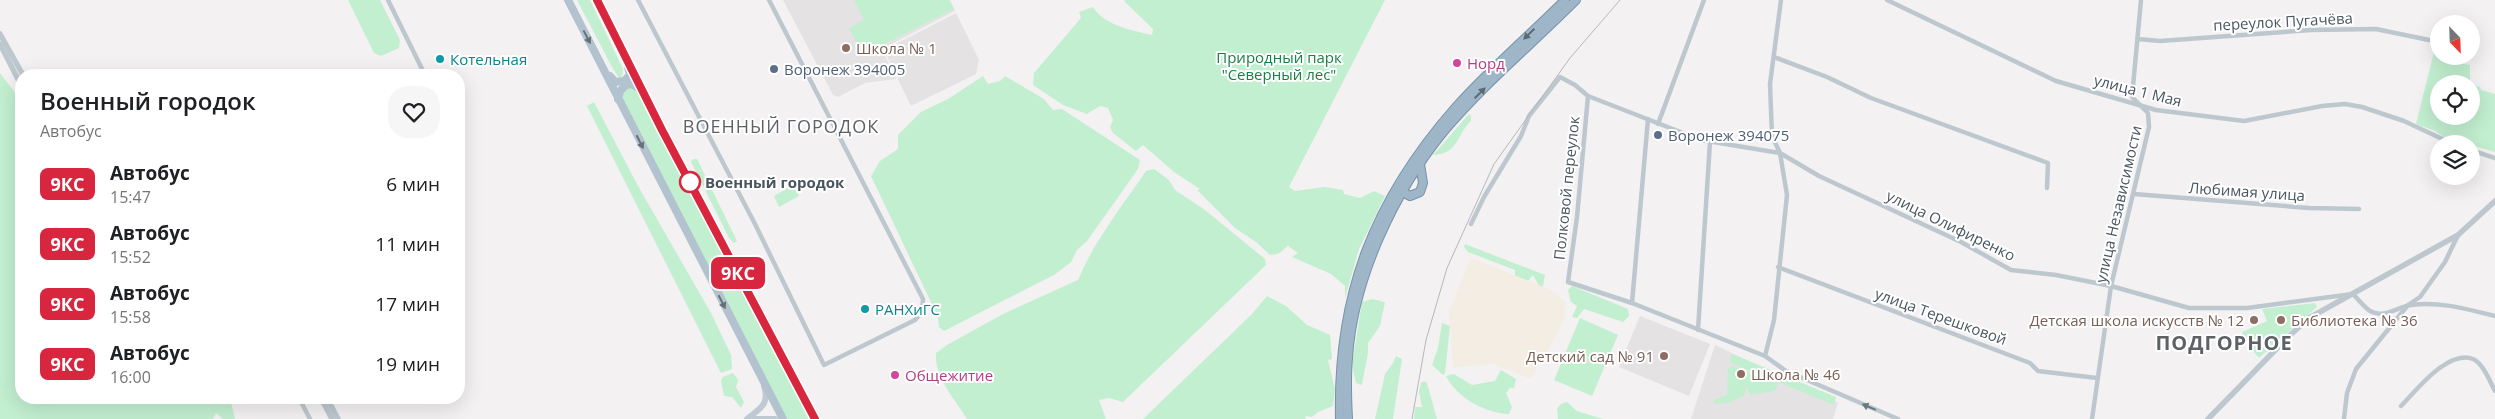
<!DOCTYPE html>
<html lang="ru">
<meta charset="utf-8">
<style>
:root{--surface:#fff;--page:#f6f6f6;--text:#202124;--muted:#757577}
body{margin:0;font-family:"Open Sans",sans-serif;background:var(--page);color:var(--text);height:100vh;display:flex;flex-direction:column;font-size:19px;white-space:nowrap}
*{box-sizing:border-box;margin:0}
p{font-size:16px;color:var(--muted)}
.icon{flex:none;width:28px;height:28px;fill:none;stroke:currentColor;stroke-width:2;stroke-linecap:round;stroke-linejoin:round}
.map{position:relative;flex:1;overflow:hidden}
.sheet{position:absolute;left:15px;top:69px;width:450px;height:335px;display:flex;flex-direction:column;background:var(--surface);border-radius:20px;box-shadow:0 5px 20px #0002}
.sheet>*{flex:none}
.badge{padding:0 10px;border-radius:8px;font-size:18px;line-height:32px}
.needle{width:32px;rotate:157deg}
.tools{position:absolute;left:2430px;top:15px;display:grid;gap:10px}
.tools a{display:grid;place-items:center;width:50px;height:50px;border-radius:50%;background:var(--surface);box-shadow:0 5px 20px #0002;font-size:25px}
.map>.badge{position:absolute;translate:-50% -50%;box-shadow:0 0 0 2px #fff}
.round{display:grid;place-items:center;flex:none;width:52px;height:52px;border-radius:20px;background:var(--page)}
.summary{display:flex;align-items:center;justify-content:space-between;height:85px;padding:0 25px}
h1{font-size:24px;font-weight:600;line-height:38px}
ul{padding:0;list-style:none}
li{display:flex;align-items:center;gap:15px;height:60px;padding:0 25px}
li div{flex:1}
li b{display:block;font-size:19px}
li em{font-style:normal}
li .badge{min-width:55px;font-weight:700;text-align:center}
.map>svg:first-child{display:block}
.education{fill:#e5e2e4}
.green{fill:#c2efd0}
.sand{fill:#f4ede3}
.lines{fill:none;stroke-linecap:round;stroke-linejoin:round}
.trunk-casing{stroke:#7593ab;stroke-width:10}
.minor{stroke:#bdc7ce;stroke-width:4.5}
.tertiary{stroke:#bdc7ce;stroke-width:5.5}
.secondary{stroke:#bec9d2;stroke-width:6}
.primary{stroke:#b2c3cf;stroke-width:8}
.trunk{stroke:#9eb6c7;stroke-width:8}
.rail{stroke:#b4b7bb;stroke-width:1}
.oneway{fill:#5a6974}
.oneway2{fill:#63717b}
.oneway3{fill:#6c7880}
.line-casing{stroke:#fff;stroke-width:11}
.line{stroke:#d7263d;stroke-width:8}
.education-dot{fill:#8d6e63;stroke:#fff;stroke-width:2}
.culture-dot{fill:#0f9aa8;stroke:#fff;stroke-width:2}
.hotel-dot{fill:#d1479c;stroke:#fff;stroke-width:2}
.service-dot{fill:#5c6f8a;stroke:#fff;stroke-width:2}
.stop-dot{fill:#fff;stroke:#d7263d;stroke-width:2.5}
.labels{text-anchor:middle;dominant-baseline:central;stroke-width:4;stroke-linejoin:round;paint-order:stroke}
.street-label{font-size:15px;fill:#49565f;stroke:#fff}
.education-label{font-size:15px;fill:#785e54;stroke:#fff;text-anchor:start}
.park-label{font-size:15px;fill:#198145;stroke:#fff}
.culture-label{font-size:15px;fill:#0d838f;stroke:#fff;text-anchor:start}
.hotel-label{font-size:15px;fill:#b23c85;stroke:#fff;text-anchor:start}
.service-label{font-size:15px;fill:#4e5e75;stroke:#fff;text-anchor:start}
.stop-label{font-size:15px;font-weight:bold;fill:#49565f;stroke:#fff;text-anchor:start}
.quarter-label{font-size:18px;letter-spacing:1px;fill:#5e6266;stroke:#fff}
.district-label{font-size:20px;font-weight:bold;letter-spacing:1px;fill:#5e6266;stroke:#fff}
</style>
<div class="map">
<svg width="2495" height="419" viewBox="0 0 2495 419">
<rect width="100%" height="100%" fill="#f4f1f2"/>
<g class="education">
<polygon points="783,0 950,0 955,11 882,49 896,79 865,83 838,97 833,95"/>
<polygon points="956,13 979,60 976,74 911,106 884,50"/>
<polygon points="1640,316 1710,344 1689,396 1619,367"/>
<polygon points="1715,345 1838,403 1833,419 1691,419"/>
</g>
<g class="green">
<polygon points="348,0 380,0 400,40 399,48 381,56 374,53"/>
<polygon points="577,0 590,0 623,69 622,76 619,78 613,69"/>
<polygon points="854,0 949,0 954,9 863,55 849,28 864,20"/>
<path d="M1126,0h259l-96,187 6,4 30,-4 18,3 1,4 16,4 14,-7 11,5 -26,53 -14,49v-12l-14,-12 -39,-17 6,-4 -10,-7 -10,8 -8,1 -14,-13 -21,-14 -38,-38 3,-1 -26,-17 -31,-27 -7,6 -23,-18 -3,-6 3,-7 -5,-12 -8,-2 -13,8 -24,-9 -30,-20 1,-12 47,-55 -2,-6 14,-5c12,19 39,23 59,28l1,-6 -29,-28z"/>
<polygon points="2434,52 2439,52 2439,56 2459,56 2459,63 2470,65 2470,84 2439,84 2439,116 2471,116 2471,84 2480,87 2481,90 2495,94 2495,152 2444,137 2435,131 2416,124"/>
<polygon points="0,73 21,101 21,398 230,398 235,419 223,419 216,413 213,419 0,419"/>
<polygon points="983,76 988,84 1000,81 1005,76 1044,99 1053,110 1062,109 1140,160 1138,169 1087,241 1077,250 1071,262 1054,275 944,331 939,327 938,317 871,176 880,161 898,149 898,135 921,112 948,99"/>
<polygon points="632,87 637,91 809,419 786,419 622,99 622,92 626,88"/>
<polygon points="594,102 638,186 711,313 731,355 732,369 721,373 587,106"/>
<path d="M1469,114l2,2v5c-15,14 -12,33 -38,34z"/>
<polygon points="693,159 697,159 737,241 734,243 729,238 691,162"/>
<path d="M1154,169l15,11 6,10 30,20 60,49 1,6 -143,137 -14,-4 -10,2 7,19h-139c-12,-20 -33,-42 -31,-66l11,-8 56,-31 75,-34c16,-39 45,-75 68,-109z"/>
<polygon points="793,185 799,196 779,207 774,196"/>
<polygon points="1465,244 1545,275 1542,291 1533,275 1527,282 1515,279 1515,270 1468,252 1464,247"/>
<polygon points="1572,286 1628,309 1629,316 1623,322 1584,309 1577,318 1572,317 1577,306 1571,302 1568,290"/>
<polygon points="1267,296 1286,306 1307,325 1330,335 1332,359 1328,360 1335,389 1333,406 1318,412 1312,417 1306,416 1305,419 1143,419 1252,314"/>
<path d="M1372,299l13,3 -5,24 -12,17c1,15 -4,27 -6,42l-6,-2 -4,-18 10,-63z"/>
<polygon points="2315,303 2317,307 2259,358 2244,340 2242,332 2267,321 2262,309"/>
<polygon points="1580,318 1618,335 1592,396 1554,380"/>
<polygon points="1442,323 1450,326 1445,373 1443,375 1432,365 1438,348"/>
<polygon points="1732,354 1836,397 1834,405 1729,362"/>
<polygon points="1396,356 1402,359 1393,419 1375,419 1385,374 1393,363"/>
<polygon points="1732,366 1777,383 1777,388 1774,391 1750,395 1747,387 1744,396 1728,403 1715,404 1713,400 1727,395 1728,368"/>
<path d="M1501,370l15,9 -2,9h-4l-4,5 6,14 -3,7c-24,-1 -52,-16 -63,-38l8,-2 18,11 23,-4z"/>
<polygon points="733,373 738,380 736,387 744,402 741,408 732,397 724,396 721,381 723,377"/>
<polygon points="1424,381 1427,383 1437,419 1414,419 1415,407 1422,407 1419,392 1421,383"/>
<polygon points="1567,402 1577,411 1603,419 1558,419 1557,409 1561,404"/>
</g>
<polygon class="sand" points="1471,258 1549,289 1565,301 1565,320 1531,379 1493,364 1453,368 1449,311"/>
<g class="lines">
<g class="trunk-casing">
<g id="trunk">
<polyline points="1399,190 1410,196 1420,192 1423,183 1420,164"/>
<path d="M1340,419c-3,-124 34,-219 116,-312 34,-38 73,-71 109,-107"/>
<path d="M1348,419c-1,-20 -2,-40 0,-61 5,-79 46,-166 96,-227 40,-47 88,-87 132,-131"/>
</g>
</g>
<g class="minor">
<polyline points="388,0 425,75"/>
<polyline points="638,0 755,224 824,365 915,320 922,312 923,299 769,0"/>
<polyline points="1781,0 1770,84 1772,136 1780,153 1787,195 1774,320 1765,356 1786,371 1898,419"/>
<polyline points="1887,0 2056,81 2156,110 2244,121 2322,106 2345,104 2362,107 2404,121 2453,144"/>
<polyline points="2138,39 2160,41 2311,30 2376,29 2429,40"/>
<polyline points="1774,57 1827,77 1871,98 2048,163 2047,188"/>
<polyline points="1588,96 1577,217 1568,282 1632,303 1765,356"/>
<polyline points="1658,124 1704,0"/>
<polyline points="2471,150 2495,158"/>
<polyline points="2134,194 2309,208 2359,209"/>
<path d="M1471,224l13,-27 37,-61 8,-20 31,-39 15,8 13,11 113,44 79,13 39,23 142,66 50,28 45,5 55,11 78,22h58l106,-14c5,5 11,13 17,17 14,8 27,-4 41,-6 28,-4 56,4 84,11"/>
<polyline points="1778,267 2030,363 2038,371 2097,378"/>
<polyline points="1632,303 1648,119"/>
<polyline points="1698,330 1710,142"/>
<polyline points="299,398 310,419"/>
<path d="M2401,406c15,-15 47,-57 72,-47 10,4 17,23 22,32"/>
<polyline points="2092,419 2111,286 2149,127 2148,113 2132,97 2141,0"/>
<polyline points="2344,419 2347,393 2356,369 2408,305 2420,297 2445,262 2458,235"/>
</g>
<g class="tertiary">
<polyline points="0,34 23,75"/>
<polyline points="0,44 21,85"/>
<polyline points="321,398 332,419"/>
<polyline points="327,398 338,419"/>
<polyline points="2208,419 2287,338 2309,318 2458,235 2495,201"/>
</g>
<g class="secondary">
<path d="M747,419c13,-11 23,-14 17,-33"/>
<polyline points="753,419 775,419"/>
</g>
<g class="primary">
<polyline points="568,0 783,419"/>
<polyline points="597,0 644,94 815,419"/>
<polyline points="610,76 615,82 624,81 630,75 628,67"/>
<polyline points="618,99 620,91 626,85 632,84 640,89"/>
</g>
<use href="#trunk" class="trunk"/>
<polyline class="rail" points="1412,419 1426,340 1447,268 1494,164 1570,58 1620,0"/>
</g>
<defs><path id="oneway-solid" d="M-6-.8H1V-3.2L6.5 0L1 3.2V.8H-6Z" transform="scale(1.25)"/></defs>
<g class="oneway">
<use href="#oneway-solid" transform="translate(1529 34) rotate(136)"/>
<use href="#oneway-solid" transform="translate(1480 93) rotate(-45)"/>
</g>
<g class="oneway2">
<use href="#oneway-solid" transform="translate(587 37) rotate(62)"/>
<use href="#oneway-solid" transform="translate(640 142) rotate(63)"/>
<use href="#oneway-solid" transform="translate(722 302) rotate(63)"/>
</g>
<use class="oneway3" href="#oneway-solid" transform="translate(1869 407) rotate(-157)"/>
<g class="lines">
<g class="line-casing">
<polyline id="line" points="597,0 662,130 815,419"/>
</g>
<use href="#line" class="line"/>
</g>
<g class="education-dot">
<circle cx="846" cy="48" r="5"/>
<circle cx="2254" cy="320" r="5"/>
<circle cx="2281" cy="320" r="5"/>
<circle cx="1664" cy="356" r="5"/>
<circle cx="1741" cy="374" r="5"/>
</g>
<g class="culture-dot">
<circle cx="440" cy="59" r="5"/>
<circle cx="865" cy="309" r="5"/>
</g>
<g class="hotel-dot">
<circle cx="1457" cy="63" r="5"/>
<circle cx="895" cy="375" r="5"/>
</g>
<g class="service-dot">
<circle cx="774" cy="69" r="5"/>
<circle cx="1658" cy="135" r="5"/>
</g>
<circle class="stop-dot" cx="690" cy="182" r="10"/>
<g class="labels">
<g class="street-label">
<text transform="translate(2283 21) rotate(-3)">переулок Пугачёва</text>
<text transform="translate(2138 90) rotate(14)">улица 1 Мая</text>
<text transform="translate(1566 188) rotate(-84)">Полковой переулок</text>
<text transform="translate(2247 191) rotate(4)">Любимая улица</text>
<text transform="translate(2118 204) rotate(-77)">улица Независимости</text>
<text transform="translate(1951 225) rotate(26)">улица Олифиренко</text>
<text transform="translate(1941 316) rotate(20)">улица Терешковой</text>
</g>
<g class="education-label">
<text x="856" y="48">Школа № 1</text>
<text x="2244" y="320" text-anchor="end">Детская школа искусств № 12</text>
<text x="2291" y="320">Библиотека № 36</text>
<text x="1654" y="356" text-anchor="end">Детский сад № 91</text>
<text x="1751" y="374">Школа № 46</text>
</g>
<g class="park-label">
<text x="1279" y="57">Природный парк<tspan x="1279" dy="17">"Северный лес"</tspan></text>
</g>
<g class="culture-label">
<text x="450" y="59">Котельная</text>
<text x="875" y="309">РАНХиГС</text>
</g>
<g class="hotel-label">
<text x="1467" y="63">Норд</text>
<text x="905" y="375">Общежитие</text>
</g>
<g class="service-label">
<text x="784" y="69">Воронеж 394005</text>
<text x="1668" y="135">Воронеж 394075</text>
</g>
<g class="stop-label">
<text x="705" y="182">Военный городок</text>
</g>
<g class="quarter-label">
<text x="781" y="126">ВОЕННЫЙ ГОРОДОК</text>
</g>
<g class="district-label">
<text x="2224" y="342">ПОДГОРНОЕ</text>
</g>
</g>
</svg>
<div class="tools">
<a><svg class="needle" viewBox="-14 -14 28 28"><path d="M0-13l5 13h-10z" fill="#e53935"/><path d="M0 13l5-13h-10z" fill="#757577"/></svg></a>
<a><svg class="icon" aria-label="locate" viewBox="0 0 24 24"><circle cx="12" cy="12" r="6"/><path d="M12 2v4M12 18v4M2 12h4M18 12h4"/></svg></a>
<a><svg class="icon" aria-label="layers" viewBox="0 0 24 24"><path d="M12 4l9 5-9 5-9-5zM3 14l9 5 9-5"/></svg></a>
</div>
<b class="badge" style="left:738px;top:273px;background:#d7263d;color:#fff">9КС</b>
<section class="sheet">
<div class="summary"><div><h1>Военный городок</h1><p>Автобус</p></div><a class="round"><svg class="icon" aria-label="heart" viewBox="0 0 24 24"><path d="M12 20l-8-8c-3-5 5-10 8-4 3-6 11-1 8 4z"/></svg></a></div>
<ul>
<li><span class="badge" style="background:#d7263d;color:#fff">9КС</span><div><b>Автобус</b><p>15:47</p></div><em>6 мин</em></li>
<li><span class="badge" style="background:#d7263d;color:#fff">9КС</span><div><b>Автобус</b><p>15:52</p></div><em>11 мин</em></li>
<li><span class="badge" style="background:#d7263d;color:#fff">9КС</span><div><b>Автобус</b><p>15:58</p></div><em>17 мин</em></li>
<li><span class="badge" style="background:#d7263d;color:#fff">9КС</span><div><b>Автобус</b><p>16:00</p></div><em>19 мин</em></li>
</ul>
</section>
</div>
